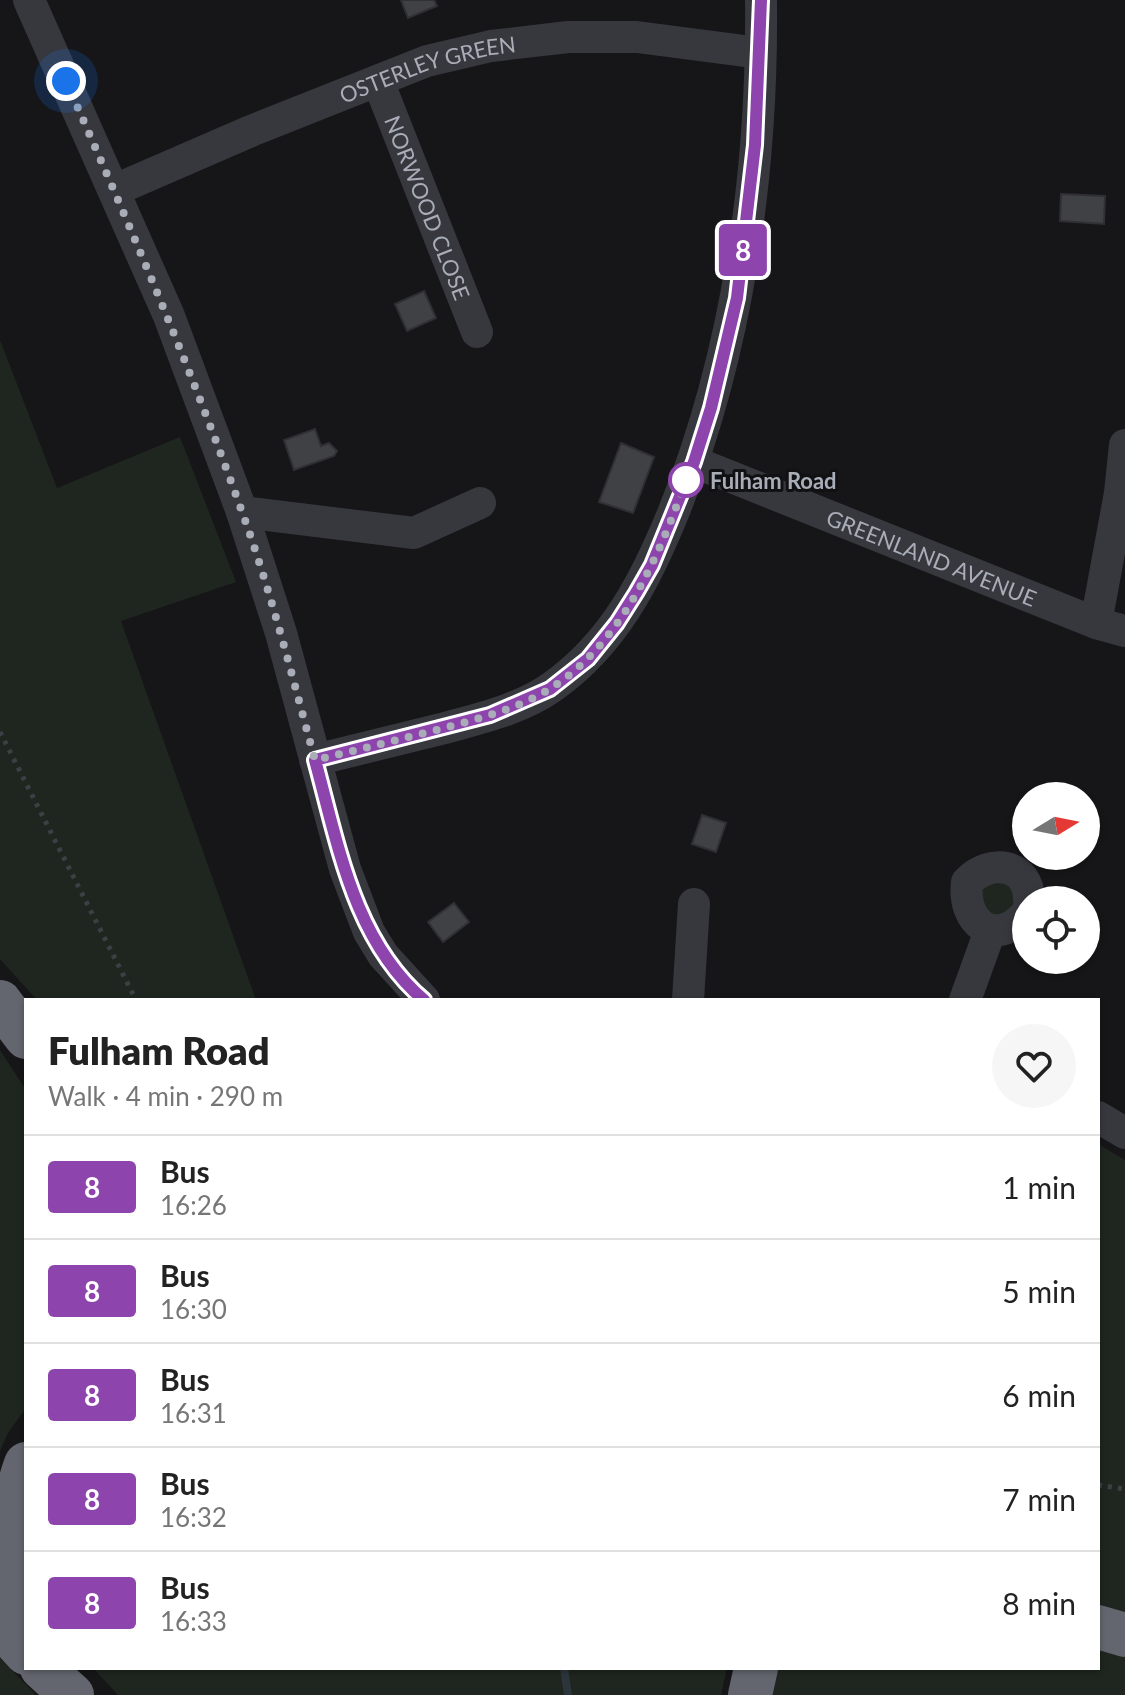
<!DOCTYPE html>
<meta charset="utf-8">
<style>
:root{--surface:#fff;--page:#f6f6f6;--text:#222;--muted:#767676;--line:#e0e0e0}
body{margin:0;font-family:Lato,sans-serif;background:var(--page);color:var(--text);height:100vh;display:flex;flex-direction:column;font-size:30px;white-space:nowrap}
*{box-sizing:border-box;margin:0}
p{font-size:26px;color:var(--muted)}
.icon{flex:none;width:44px;height:44px;fill:none;stroke:currentColor;stroke-width:2;stroke-linecap:round;stroke-linejoin:round}
.map{position:relative;flex:1;overflow:hidden}
.side{position:absolute;left:24px;top:998px;width:1076px;height:672px;display:flex;flex-direction:column;background:var(--surface);border-radius:0px;box-shadow:0 2px 6px #0004}
.side>*{flex:none}
.badge{padding:0 16px;border-radius:6px;font-size:28px;line-height:52px}
.needle{width:52px;rotate:80deg}
.controls{position:absolute;left:1012px;top:782px;display:grid;gap:16px}
.controls a{display:grid;place-items:center;width:88px;height:88px;border-radius:50%;background:var(--surface);box-shadow:0 2px 6px #0004;font-size:40px}
.you{position:absolute;width:40px;height:40px;margin:-20px;border:6px solid #fff;border-radius:50%;background:#1a73e8;box-shadow:0 0 0 12px #1a73e833}
.map>.badge{position:absolute;translate:-50% -50%;box-shadow:0 0 0 4px #fff}
.round{display:grid;place-items:center;flex:none;width:84px;height:84px;border-radius:42px;background:var(--page)}
.summary{display:flex;align-items:center;justify-content:space-between;height:136px;padding:0 24px}
h1{font-size:38px;font-weight:800;line-height:60px}
ul{padding:0;list-style:none}
li{display:flex;align-items:center;gap:24px;height:104px;padding:0 24px;border-top:2px solid var(--line)}
li div{flex:1}
li b{display:block;font-size:30px}
li em{font-style:normal}
li .badge{min-width:88px;font-weight:700;text-align:center}
.map>svg:first-child{display:block}
.green{fill:#1e261f}
.lines{fill:none;stroke-linecap:round;stroke-linejoin:round}
.stream{stroke:#2c353c;stroke-width:8}
.building{fill:#404145;stroke:#303034;stroke-width:2}
.path{stroke:#3d3f44;stroke-width:5;stroke-dasharray:4 6;stroke-linecap:butt}
.minor{stroke:#37383d;stroke-width:32}
.highway{stroke:#63666e;stroke-width:44}
.line-casing{stroke:#fff;stroke-width:18}
.line{stroke:#8e44ad;stroke-width:12}
.walk{stroke:#a8adb8;stroke-width:8;stroke-dasharray:0 14.4}
.stop-dot{fill:#fff;stroke:#8e44ad;stroke-width:4}
.labels{text-anchor:middle;dominant-baseline:central;stroke-width:6;stroke-linejoin:round;paint-order:stroke}
.street-label{font-size:22px;fill:#a8adb8;stroke:#111113}
.stop-label{font-size:22px;font-weight:bold;fill:#a8adb8;stroke:#111113;text-anchor:start}
</style>
<div class="map">
<svg width="1125" height="1695" viewBox="0 0 1125 1695">
<rect width="100%" height="100%" fill="#161618"/>
<g class="green">
<polygon points="0,340 57,488 180,437 236,582 121,621 256,1000 37,1000 0,959"/>
<polygon points="1005,881 1015,892 1014,907 1008,913 989,916 980,888"/>
<polygon points="0,1050 26,1090 26,1408 8,1433 0,1451"/>
<polygon points="1098,1144 1125,1160 1125,1612 1098,1604"/>
<polygon points="1098,1646 1125,1656 1125,1695 766,1695 770,1668 1098,1668"/>
<polygon points="0,1658 36,1695 0,1695"/>
<polygon points="93,1668 727,1668 721,1695 118,1695"/>
</g>
<g class="lines">
<polyline class="stream" points="564,1668 568,1695"/>
</g>
<g class="building">
<polygon points="401,0 434,0 437,6 408,18"/>
<polygon points="1061,194 1105,196 1104,224 1060,221"/>
<polygon points="424,291 436,318 407,331 395,304"/>
<polygon points="315,429 321,446 329,443 337,451 334,456 294,470 284,440"/>
<polygon points="621,443 654,457 633,513 599,502"/>
<polygon points="702,815 726,823 716,852 692,844"/>
<polygon points="454,903 469,922 443,942 428,922"/>
</g>
<g class="lines">
<g class="path">
<polyline points="0,732 136,1000"/>
<polyline points="1098,1485 1125,1489"/>
</g>
<g class="minor">
<polyline points="29,0 169,316 242,512 281,633 345,869 369,932 383,955 424,1000"/>
<path id="s1" d="M378,81l99,251"/>
<path id="s2" d="M115,190l136,-59 176,-70 64,-15 77,-9h69l123,16"/>
<path id="s3" d="M694,462l402,161 29,8"/>
<polyline points="242,512 414,533 480,503"/>
<polyline points="1096,623 1120,493 1125,445"/>
<path d="M315,760c43,-11 87,-21 130,-32 36,-10 76,-19 107,-41 62,-44 94,-107 122,-176 64,-159 89,-340 87,-511"/>
<path d="M1026,914c-31,35 -64,9 -59,-32 23,-24 62,-19 62,18"/>
<polyline points="688,1000 694,904"/>
<polyline points="965,1000 990,931"/>
<polyline points="1098,1117 1125,1133"/>
</g>
<g class="highway">
<polyline points="0,1002 26,1037"/>
<path d="M26,1464c-17,46 -21,101 0,147"/>
<polyline points="0,1625 26,1653"/>
<polyline points="1098,1627 1125,1635"/>
<polyline points="42,1668 72,1695"/>
<polyline points="750,1695 756,1668"/>
</g>
</g>
<g class="lines">
<g class="line-casing">
<path id="line" d="M424,1000c-70,-59 -86,-156 -109,-240l175,-45 60,-26 38,-30 29,-36 19,-30 16,-28 42,-103 17,-54 26,-110 18,-153 6,-145"/>
</g>
<use href="#line" class="line"/>
<path class="walk" d="M66,81c63,142 123,283 175,428 30,82 51,167 74,251 42,-10 83,-20 125,-31 37,-10 75,-19 108,-39 73,-45 111,-133 138,-210"/>
</g>
<circle class="stop-dot" cx="686" cy="480" r="16"/>
<g class="labels">
<g class="street-label">
<text stroke="none"><textPath href="#s2" startOffset="336">OSTERLEY GREEN</textPath></text>
<text stroke="none"><textPath href="#s1" startOffset="136">NORWOOD CLOSE</textPath></text>
<text stroke="none"><textPath href="#s3" startOffset="256">GREENLAND AVENUE</textPath></text>
</g>
<g class="stop-label">
<text x="710" y="480">Fulham Road</text>
</g>
</g>
</svg>
<div class="controls">
<a><svg class="needle" viewBox="-14 -14 28 28"><path d="M0-13l5 13h-10z" fill="#e53935"/><path d="M0 13l5-13h-10z" fill="#767676"/></svg></a>
<a><svg class="icon" aria-label="locate" viewBox="0 0 24 24"><circle cx="12" cy="12" r="6"/><path d="M12 2v4M12 18v4M2 12h4M18 12h4"/></svg></a>
</div>
<div class="you" style="left:66px;top:81px"></div>
<b class="badge" style="left:743px;top:250px;background:#8e44ad;color:#fff">8</b>
<section class="side">
<div class="summary"><div><h1>Fulham Road</h1><p>Walk · 4 min · 290 m</p></div><a class="round"><svg class="icon" aria-label="heart" viewBox="0 0 24 24"><path d="M12 20l-8-8c-3-5 5-10 8-4 3-6 11-1 8 4z"/></svg></a></div>
<ul>
<li><span class="badge" style="background:#8e44ad;color:#fff">8</span><div><b>Bus</b><p>16:26</p></div><em>1 min</em></li>
<li><span class="badge" style="background:#8e44ad;color:#fff">8</span><div><b>Bus</b><p>16:30</p></div><em>5 min</em></li>
<li><span class="badge" style="background:#8e44ad;color:#fff">8</span><div><b>Bus</b><p>16:31</p></div><em>6 min</em></li>
<li><span class="badge" style="background:#8e44ad;color:#fff">8</span><div><b>Bus</b><p>16:32</p></div><em>7 min</em></li>
<li><span class="badge" style="background:#8e44ad;color:#fff">8</span><div><b>Bus</b><p>16:33</p></div><em>8 min</em></li>
</ul>
</section>
</div>
